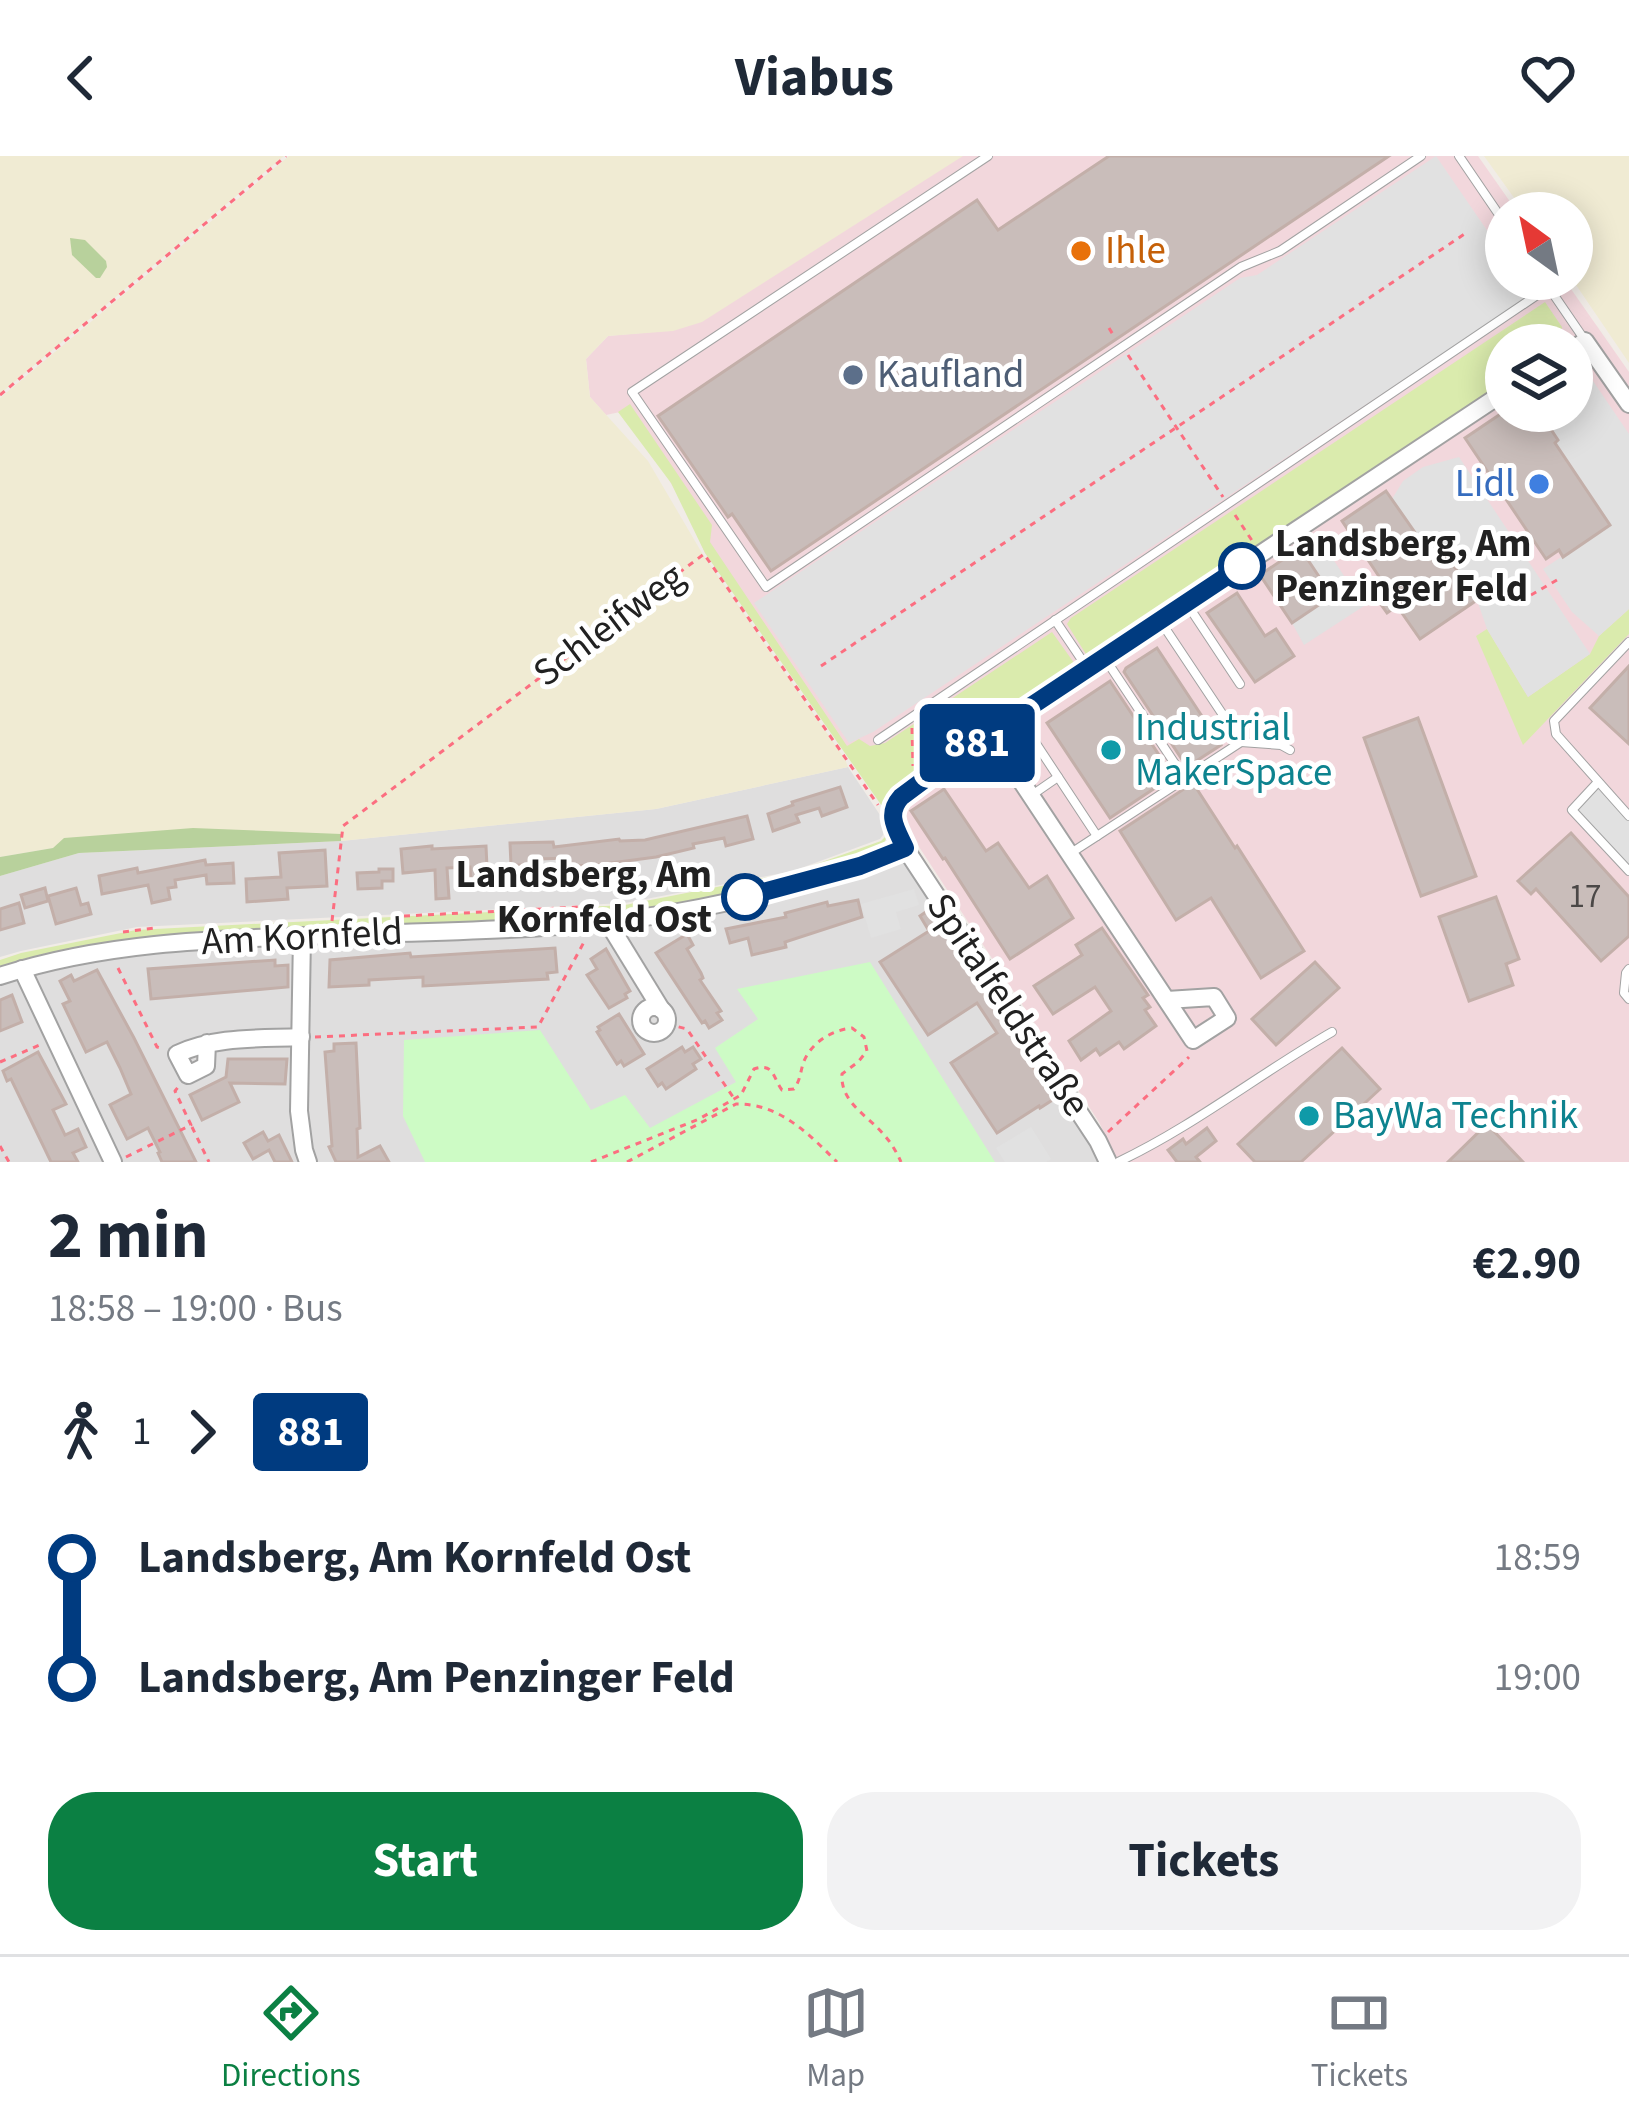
<!DOCTYPE html>
<meta charset="utf-8">
<style>
:root{--surface:#fff;--page:#f2f2f3;--text:#1f2937;--muted:#747a83;--line:#e0e1e3;--accent:#0b8043}
body{margin:0;font-family:"Source Sans 3",sans-serif;background:var(--page);color:var(--text);height:100vh;display:flex;flex-direction:column;font-size:45px;white-space:nowrap}
*{box-sizing:border-box;margin:0}
p{font-size:39px;color:var(--muted)}
.icon{flex:none;width:66px;height:66px;fill:none;stroke:currentColor;stroke-width:2;stroke-linecap:round;stroke-linejoin:round}
.map{position:relative;height:1006px;overflow:hidden}
.side{display:flex;flex-direction:column;background:var(--surface);flex:1}
.side>*{flex:none}
.badge{padding:0 24px;border-radius:9px;font-size:42px;line-height:78px}
.needle{width:78px;rotate:327deg}
.fabs{position:absolute;left:1485px;top:36px;display:grid;gap:24px}
.fabs a{display:grid;place-items:center;width:108px;height:108px;border-radius:50%;background:var(--surface);box-shadow:0 6px 30px #0003;font-size:60px}
.map>.badge{position:absolute;translate:-50% -50%;box-shadow:0 0 0 6px #fff}
.legs{display:flex;align-items:center;gap:18px;height:132px;padding:0 48px;font-size:39px}
.legs p{margin-inline-start:auto}
.headline{display:flex;align-items:center;justify-content:space-between;height:204px;padding:0 48px}
h1{font-size:66px;font-weight:700;line-height:90px}
.cta{display:flex;gap:24px;margin-top:auto;padding:24px 48px}
.cta a{flex:1;height:138px;border-radius:48px;background:var(--accent);color:#fff;font-size:48px;font-weight:700;line-height:138px;text-align:center}
.cta a+a{background:var(--page);color:var(--text)}
ul{padding:0 48px;list-style:none}
li{display:flex;align-items:center;gap:42px;height:120px;font-size:45px}
li i{display:grid;place-items:center;width:18px;height:100%;margin:0 15px;background:currentColor}
li i::after{content:'';width:30px;height:30px;margin:-15px;border:9px solid;border-radius:50%;background:var(--surface)}
li p{margin-inline-start:auto}
li:first-child i{background:linear-gradient(#0000 50%,currentColor 0)}
li:last-child i{background:linear-gradient(currentColor 50%,#0000 0)}
header{display:flex;justify-content:space-between;align-items:center;height:156px;padding:0 48px;background:var(--surface);font-size:54px;font-weight:700}
.tabs{display:flex;justify-content:space-around;align-items:center;height:168px;border-top:3px solid var(--line);background:var(--surface);font-size:33px;color:var(--muted)}
.tabs a{display:grid;justify-items:center;gap:6px}
.tabs .selected{color:var(--accent)}
.map>svg:first-child{display:block}
.residential{fill:#dfdede}
.commercial{fill:#f2d7dc;fill-rule:evenodd}
.farmland{fill:#f0ebd3}
.grass{fill:#daebad}
.forest{fill:#b8d19c}
.park{fill:#cdfbc5}
.parking{fill:#e1e1e1}
.building{fill:#c9bdba;stroke:#c3afa9;stroke-width:3}
.lines{fill:none;stroke-linecap:round;stroke-linejoin:round}
.lane-casing{stroke:#a2a2a2;stroke-width:10}
.street-casing{stroke:#a2a2a2;stroke-width:20}
.path{stroke:#fc6e80;stroke-width:3;stroke-dasharray:6 6;stroke-linecap:butt}
.lane{stroke:#fff;stroke-width:8}
.street{stroke:#fff;stroke-width:16}
.line-1-casing{stroke:#fff;stroke-width:27}
.line-1{stroke:#003b80;stroke-width:18}
.food-dot{fill:#e8710a;stroke:#fff;stroke-width:4.5}
.service-dot{fill:#5c6f8a;stroke:#fff;stroke-width:4.5}
.shop-dot{fill:#3f7fe0;stroke:#fff;stroke-width:4.5}
.stop-1-dot{fill:#fff;stroke:#003b80;stroke-width:6}
.culture-dot{fill:#0f9aa8;stroke:#fff;stroke-width:4.5}
.labels{text-anchor:middle;dominant-baseline:central;stroke-width:10;stroke-linejoin:round;paint-order:stroke}
.number-label{font-size:33px;fill:#4b4847}
.food-label{font-size:39px;fill:#c56008;stroke:#fff;text-anchor:start}
.service-label{font-size:39px;fill:#4e5e75;stroke:#fff;text-anchor:start}
.shop-label{font-size:39px;fill:#366cbe;stroke:#fff;text-anchor:end}
.stop-label{font-size:39px;font-weight:bold;fill:#212121;stroke:#fff;text-anchor:start}
.street-label{font-size:39px;fill:#212121;stroke:#fff}
.culture-label{font-size:39px;fill:#0d838f;stroke:#fff;text-anchor:start}
</style>
<header><svg class="icon" aria-label="back" viewBox="0 0 24 24"><path d="M15 5l-7 7 7 7"/></svg>Viabus<svg class="icon" aria-label="heart" viewBox="0 0 24 24"><path d="M12 20l-8-8c-3-5 5-10 8-4 3-6 11-1 8 4z"/></svg></header>
<div class="map">
<svg width="1629" height="1006" viewBox="0 0 1629 1006">
<rect width="100%" height="100%" fill="#f1ece7"/>
<g class="residential">
<polygon points="848,611 884,665 883,679 880,683 793,715 625,747 137,771 21,795 0,801 0,720 79,697 341,685 656,653"/>
<polygon points="902,697 1103,1006 0,1006 0,826 37,814 180,792 495,777"/>
</g>
<path class="commercial" d="M957,0h521l40,57h-12v66h58l65,93v790h-511l-19,-40 -191,-292 -28,-34 -175,-243 -20,-47 -30,-49 -35,-45 -14,3 -16,-18 -4,-38 22,-23 65,-6zM1506,189h66v66h-66z"/>
<g class="farmland">
<polygon points="0,0 284,0 0,238"/>
<polygon points="289,0 963,0 702,166 673,175 608,180 586,203 590,241 648,305 702,397 845,603 848,611 656,653 341,685 341,679 53,692 0,701 0,242"/>
<polygon points="1484,0 1629,0 1629,207 1572,123 1572,57 1525,57"/>
</g>
<g class="grass">
<polygon points="1545,146 1562,171 1560,183 1556,189 1506,189 1506,224 1089,503 1067,468 1071,462"/>
<polygon points="630,248 712,369 710,386 847,590 859,583 870,590 885,587 1052,476 1077,511 907,624 894,634 884,653 705,397 671,327 618,256"/>
<polygon points="1629,453 1629,478 1523,589 1476,480 1487,473 1528,541 1590,498 1599,480"/>
<path d="M888,664v14l-6,14c-89,37 -187,57 -283,68 -39,4 -79,3 -118,5 -61,4 -122,8 -183,10 -100,4 -202,4 -298,35v-6l21,-7 115,-23 489,-25 169,-33 87,-31 5,-5z"/>
</g>
<g class="forest">
<polygon points="70,82 85,84 106,105 107,111 100,122 96,122 72,99"/>
<polygon points="193,672 341,678 341,685 79,697 0,720 0,701 53,692 64,682"/>
</g>
<polygon class="park" points="870,806 995,1006 425,1006 403,960 404,884 540,874 591,954 625,939 650,972 736,926 715,892 758,863 737,833"/>
<g class="parking">
<polygon points="1436,0 1506,102 1506,123 1520,123 1531,139 873,576 849,587 754,447 1240,122 1257,119"/>
<polygon points="1579,222 1585,230 1593,225 1629,278 1629,453 1599,480 1572,456 1543,413 1610,369 1555,286 1558,284 1541,257 1528,264 1522,255 1572,255 1572,223 1574,226"/>
<polygon points="1459,301 1590,498 1528,541 1487,473 1477,444 1432,379 1421,385 1392,343 1403,325 1423,311"/>
<polygon points="1317,379 1364,450 1304,489 1292,467 1332,440 1300,392"/>
<polygon points="1598,626 1629,660 1629,715 1572,654"/>
<polygon points="914,733 919,749 896,756 901,773 871,782 861,748"/>
<polygon points="1031,971 1051,1003 1046,1006 1005,1006 996,992"/>
</g>
<g class="building">
<polygon points="1109,0 1389,0 771,415 732,358 728,361 658,260 977,44 998,74"/>
<polygon points="1505,255 1522,255 1528,264 1540,257 1558,284 1555,287 1610,369 1563,401 1559,394 1546,403 1465,282"/>
<polygon points="1386,335 1421,385 1432,378 1477,444 1420,483 1397,450 1387,457 1372,436 1384,428 1342,365"/>
<polygon points="1300,392 1332,440 1292,467 1260,419"/>
<polygon points="1237,437 1265,480 1276,473 1294,500 1255,526 1207,457"/>
<polygon points="1157,492 1221,589 1187,611 1124,516 1126,512"/>
<polygon points="1629,510 1629,588 1590,552"/>
<polygon points="1110,525 1173,620 1110,662 1047,567"/>
<polygon points="1418,562 1476,720 1421,740 1364,582"/>
<polygon points="1193,627 1235,692 1237,690 1304,795 1261,822 1211,742 1176,764 1120,675"/>
<polygon points="840,631 847,651 822,660 819,652 796,659 799,666 773,675 768,658 793,649 792,646"/>
<polygon points="944,633 986,695 998,687 1029,732 1047,720 1073,762 1010,803 945,702 943,703 911,655"/>
<polygon points="747,660 753,683 726,690 724,682 693,688 694,692 656,701 596,709 569,710 568,702 539,703 539,709 511,709 510,687 553,686 554,691 619,683 620,685 645,684"/>
<polygon points="1571,677 1629,741 1629,780 1601,805 1536,733 1531,738 1518,725"/>
<polygon points="432,690 432,693 486,690 487,711 500,711 501,727 471,728 470,711 447,712 449,742 436,743 435,714 403,717 401,693"/>
<polygon points="325,694 327,730 287,732 288,743 247,746 246,723 281,721 279,697"/>
<polygon points="205,704 206,709 233,707 234,727 207,728 206,719 175,724 176,731 168,732 170,743 152,747 148,729 102,738 99,720 137,712 138,717"/>
<polygon points="379,713 393,713 393,725 382,725 382,732 358,733 357,717 379,716"/>
<polygon points="45,732 48,745 25,752 21,739"/>
<polygon points="76,732 81,749 88,747 91,758 56,768 48,740"/>
<polygon points="1496,741 1519,803 1506,808 1513,829 1469,845 1439,761"/>
<polygon points="858,744 862,761 785,786 786,791 752,799 748,782 730,787 726,773 786,761 785,757 827,746 828,750"/>
<polygon points="19,747 24,767 0,774 0,753"/>
<polygon points="930,753 1054,943 1040,952 1039,950 997,977 951,907 997,877 977,847 928,879 880,806 929,775 920,760"/>
<polygon points="1102,772 1148,839 1143,842 1150,851 1145,854 1156,870 1124,893 1119,886 1100,899 1096,893 1081,904 1069,885 1111,855 1095,831 1053,858 1034,830 1082,799 1076,789"/>
<polygon points="687,778 693,789 687,793 701,817 703,822 700,824 721,855 717,857 722,864 709,872 705,865 702,867 656,797"/>
<polygon points="555,792 557,816 547,817 548,823 423,830 423,821 369,824 369,829 329,831 330,804 410,797 411,801"/>
<polygon points="606,793 630,835 625,838 627,842 609,852 587,819 597,813 591,803"/>
<polygon points="275,804 275,810 288,809 288,831 151,843 148,813"/>
<polygon points="1315,806 1339,832 1276,889 1252,863"/>
<polygon points="97,814 134,882 196,1006 162,1006 158,997 160,996 148,972 127,983 110,949 131,938 120,912 107,886 86,896 63,848 70,845 60,825 71,819 74,825"/>
<polygon points="12,839 22,866 0,875 0,844"/>
<polygon points="619,858 644,898 624,910 621,905 617,908 597,876 600,874 598,871"/>
<polygon points="356,887 360,972 357,973 358,1001 380,990 389,1006 336,1006 329,991 332,990 325,896 334,895 334,888"/>
<polygon points="682,891 685,896 693,891 701,903 693,908 696,913 666,933 662,927 658,930 647,913"/>
<polygon points="1342,892 1380,933 1301,1006 1255,1006 1238,988"/>
<polygon points="38,896 66,948 53,954 65,979 78,973 86,991 73,997 78,1006 51,1006 11,923 7,925 3,915"/>
<polygon points="228,903 287,903 285,928 230,927 239,946 202,964 190,939 226,921"/>
<polygon points="1487,968 1523,1006 1448,1006"/>
<polygon points="1207,972 1216,985 1196,1001 1200,1006 1177,1006 1168,994 1183,983 1186,988"/>
<polygon points="263,976 268,985 279,979 292,1006 275,1006 269,994 253,1003 244,987"/>
</g>
<g class="lines">
<g class="lane-casing">
<g id="lane">
<polyline points="988,0 632,236 766,431 1241,111 1280,95 1421,0"/>
<polyline points="1459,0 1506,69"/>
<polyline points="1543,123 1584,183"/>
<polyline points="1187,448 1240,528"/>
<polyline points="1055,464 1088,513"/>
<polyline points="1161,466 1241,586 1281,589 1290,594"/>
<polyline points="1629,486 1554,565 1556,578 1629,660"/>
<polyline points="1106,504 1185,623"/>
<polyline points="1033,583 1097,680"/>
<polyline points="878,584 1549,131"/>
<polyline points="1598,626 1572,654 1629,715"/>
<polyline points="1032,639 1058,621"/>
<polyline points="1071,697 1241,586"/>
<polyline points="1629,813 1626,817 1624,837 1629,843"/>
<path d="M1118,1006c76,-36 141,-88 214,-130"/>
</g>
</g>
<g class="street-casing">
<g id="street">
<polyline points="1572,194 1585,185 1629,248"/>
<path d="M990,578c68,102 135,204 203,306l34,-22 -13,-21 -47,3"/>
<polyline points="607,765 661,853"/>
<polyline points="302,780 299,955 304,994 308,1006"/>
<polyline points="22,813 113,1006"/>
<path d="M0,820c107,-35 221,-37 333,-41 114,-4 232,-4 345,-23 78,-14 154,-35 227,-64"/>
<circle cx="654" cy="864" r="13"/>
<path d="M207,887l-1,23 -18,9 -11,-21c39,-18 82,-15 124,-17"/>
<path d="M1108,1006l-10,-21 -193,-293c-4,-8 -11,-19 -13,-28 -4,-23 46,-52 64,-64l550,-365"/>
</g>
</g>
<g class="path">
<polyline points="1109,172 1115,182"/>
<polyline points="1128,199 1223,341"/>
<polyline points="0,239 286,0"/>
<polyline points="1235,359 1253,386"/>
<polyline points="1531,439 1562,421"/>
<polyline points="821,510 1466,77"/>
<polyline points="912,572 913,610"/>
<polyline points="404,760 580,751"/>
<polyline points="332,765 343,670 704,398 878,649"/>
<polyline points="123,776 155,772"/>
<polyline points="118,812 157,891 161,892"/>
<polyline points="667,868 687,873 733,941"/>
<polyline points="315,881 538,871 584,786"/>
<polyline points="0,906 42,888"/>
<polyline points="192,971 209,1006"/>
<polyline points="1108,976 1189,901"/>
<polyline points="0,990 9,1006"/>
<polyline points="126,1001 191,969 175,935 179,930"/>
<path d="M591,1006l108,-43 42,-24 13,-26c20,-7 19,9 28,21l12,-1c7,-10 6,-17 10,-28 8,-19 28,-31 48,-33l12,9 3,14 -9,11 -16,12c-2,29 27,42 43,62 7,8 12,17 16,26"/>
<path d="M627,1006l109,-58c43,-1 73,30 101,58"/>
</g>
<use href="#lane" class="lane"/>
<use href="#street" class="street"/>
</g>
<g class="lines">
<g class="line-1-casing">
<path id="line-1" d="M745,741l115,-31 45,-18c-8,-18 -20,-33 -4,-51l55,-41 286,-190"/>
</g>
<use href="#line-1" class="line-1"/>
</g>
<circle class="food-dot" cx="1081" cy="95" r="12"/>
<circle class="service-dot" cx="853" cy="219" r="12"/>
<circle class="shop-dot" cx="1539" cy="328" r="12"/>
<g class="stop-1-dot">
<circle cx="1242" cy="410" r="21"/>
<circle cx="745" cy="741" r="21"/>
</g>
<g class="culture-dot">
<circle cx="1111" cy="594" r="12"/>
<circle cx="1309" cy="960" r="12"/>
</g>
<g class="labels">
<g class="number-label">
<text x="1585" y="740">17</text>
</g>
<g class="food-label">
<text x="1105" y="95">Ihle</text>
</g>
<g class="service-label">
<text x="877" y="219">Kaufland</text>
</g>
<g class="shop-label">
<text x="1515" y="328">Lidl</text>
</g>
<g class="stop-label">
<text x="1275" y="388">Landsberg, Am<tspan x="1275" dy="45">Penzinger Feld</tspan></text>
<text x="712" y="719" text-anchor="end">Landsberg, Am<tspan x="712" dy="45">Kornfeld Ost</tspan></text>
</g>
<g class="street-label">
<text transform="translate(609 469) rotate(-37)">Schleifweg</text>
<text transform="translate(302 781) rotate(-3)">Am Kornfeld</text>
<text transform="translate(1008 849) rotate(56)">Spitalfeldstraße</text>
</g>
<g class="culture-label">
<text x="1135" y="572">Industrial<tspan x="1135" dy="45">MakerSpace</tspan></text>
<text x="1333" y="960">BayWa Technik</text>
</g>
</g>
</svg>
<div class="fabs">
<a><svg class="needle" viewBox="-14 -14 28 28"><path d="M0-13l5 13h-10z" fill="#e53935"/><path d="M0 13l5-13h-10z" fill="#747a83"/></svg></a>
<a><svg class="icon" aria-label="layers" viewBox="0 0 24 24"><path d="M12 4l9 5-9 5-9-5zM3 14l9 5 9-5"/></svg></a>
</div>
<b class="badge" style="left:977px;top:587px;background:#003b80;color:#fff">881</b>
</div>
<section class="side">
<div class="headline"><div><h1>2 min</h1><p>18:58 – 19:00 · Bus</p></div><b>€2.90</b></div>
<div class="legs"><svg class="icon" aria-label="walk" viewBox="0 0 24 24"><circle cx="13" cy="4" r="2"/><path d="M13 8l-2 6 4 7M11 14l-3 7M7 12l3-4h3l4 4"/></svg>1<svg class="icon" aria-label="forward" viewBox="0 0 24 24"><path d="M9 5l7 7-7 7"/></svg><b class="badge" style="background:#003b80;color:#fff">881</b></div>
<ul>
<li><i style="color:#003b80"></i><b>Landsberg, Am Kornfeld Ost</b><p>18:59</p></li>
<li><i style="color:#003b80"></i><b>Landsberg, Am Penzinger Feld</b><p>19:00</p></li>
</ul>
<div class="cta"><a>Start</a><a>Tickets</a></div>
</section>
<nav class="tabs">
<a class="selected"><svg class="icon" aria-label="directions" viewBox="0 0 24 24"><path d="M12 3l9 9-9 9-9-9zM9 14v-3h6M13 9l2 2-2 2"/></svg>Directions</a>
<a><svg class="icon" aria-label="map" viewBox="0 0 24 24"><path d="M3 6l6-2 6 2 6-2v14l-6 2-6-2-6 2zM9 4v14M15 6v14"/></svg>Map</a>
<a><svg class="icon" aria-label="tickets" viewBox="0 0 24 24"><path d="M3 7h18v10H3zM15 7v10"/></svg>Tickets</a>
</nav>
